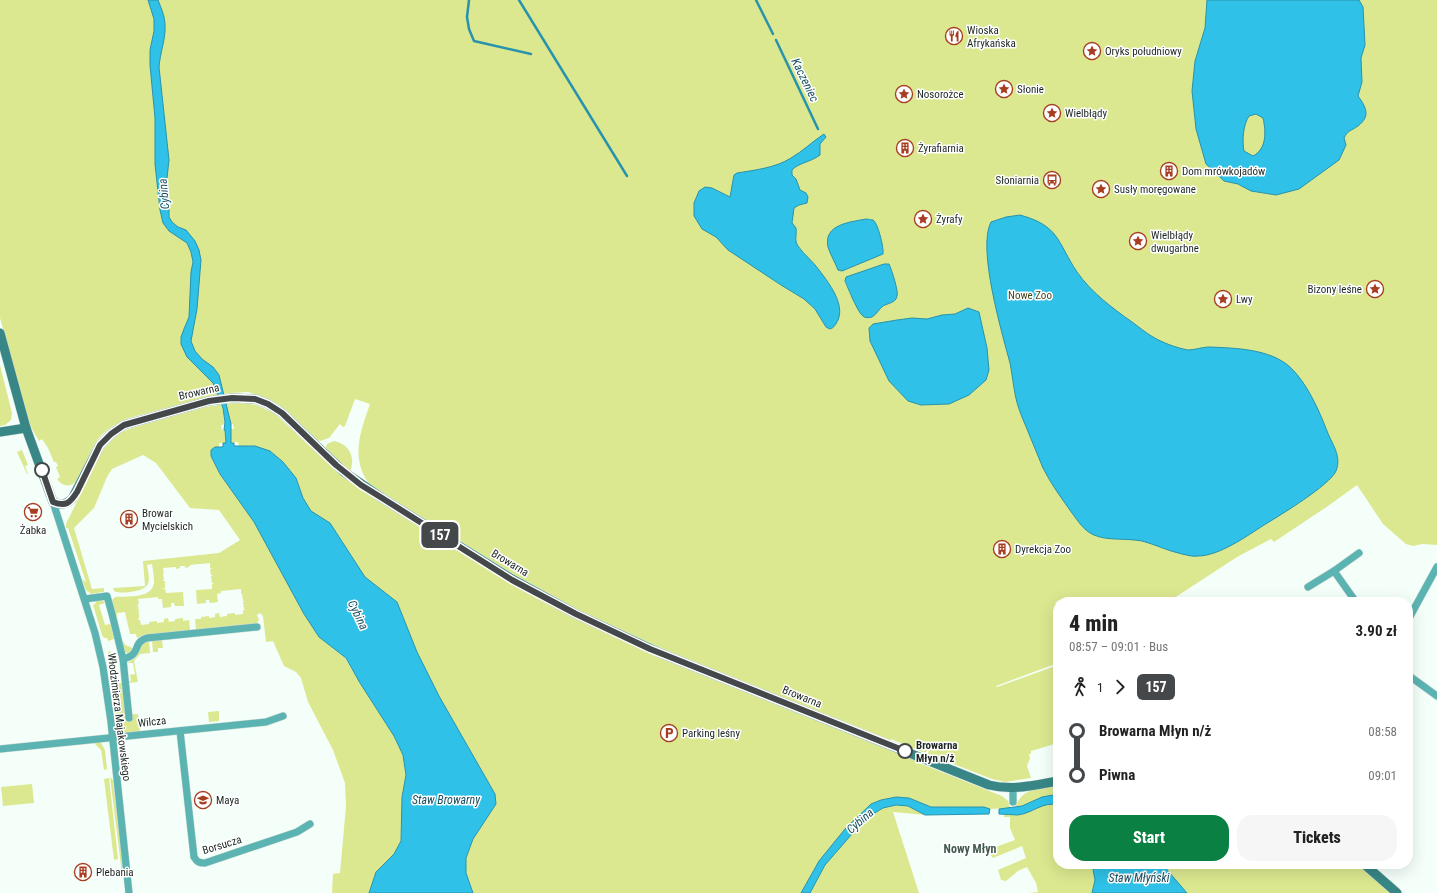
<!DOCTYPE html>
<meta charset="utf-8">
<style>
:root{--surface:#fff;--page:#f6f6f6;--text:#222;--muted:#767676;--accent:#0b8043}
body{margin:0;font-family:"Roboto Condensed",sans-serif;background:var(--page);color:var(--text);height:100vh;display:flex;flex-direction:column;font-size:15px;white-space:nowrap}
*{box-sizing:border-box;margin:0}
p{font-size:13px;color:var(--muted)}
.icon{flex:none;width:22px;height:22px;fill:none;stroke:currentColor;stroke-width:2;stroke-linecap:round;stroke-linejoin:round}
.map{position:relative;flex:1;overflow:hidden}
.sheet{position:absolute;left:1053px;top:597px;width:360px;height:272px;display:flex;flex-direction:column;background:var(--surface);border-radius:16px;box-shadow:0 4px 16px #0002}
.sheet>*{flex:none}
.badge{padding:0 8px;border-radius:6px;font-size:14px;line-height:26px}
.map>.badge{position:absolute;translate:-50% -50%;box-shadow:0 0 0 2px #fff}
.legs{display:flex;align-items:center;gap:6px;height:44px;padding:0 16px;font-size:13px}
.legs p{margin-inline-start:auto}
.head{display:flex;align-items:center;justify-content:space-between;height:68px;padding:0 16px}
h1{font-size:22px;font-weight:800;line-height:30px}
.button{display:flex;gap:8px;margin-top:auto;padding:8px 16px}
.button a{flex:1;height:46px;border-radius:16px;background:var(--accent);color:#fff;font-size:16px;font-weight:800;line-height:46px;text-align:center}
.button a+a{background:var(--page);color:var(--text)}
ul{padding:0 16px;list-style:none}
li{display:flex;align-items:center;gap:14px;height:44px;font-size:15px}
li i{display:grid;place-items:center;width:6px;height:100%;margin:0 5px;background:currentColor}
li i::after{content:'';width:10px;height:10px;margin:-5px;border:3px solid;border-radius:50%;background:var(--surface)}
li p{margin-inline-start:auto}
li:first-child i{background:linear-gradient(#0000 50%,currentColor 0)}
li:last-child i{background:linear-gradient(currentColor 50%,#0000 0)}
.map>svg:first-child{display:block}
.green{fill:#dbe88f}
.water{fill:#2fc1e7;stroke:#2992ac;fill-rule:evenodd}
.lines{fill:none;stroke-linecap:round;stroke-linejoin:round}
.stream{stroke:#2992ac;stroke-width:2.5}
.street-casing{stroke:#d1dcd7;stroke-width:8}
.secondary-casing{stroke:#d1dcd7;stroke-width:10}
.street{stroke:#5cb4b2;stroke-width:7}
.secondary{stroke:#388786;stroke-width:9}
.line-1-casing{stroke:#fff;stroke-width:9}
.line-1{stroke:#45484a;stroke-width:6}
.stop-1-dot{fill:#fff;stroke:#45484a;stroke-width:2}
.labels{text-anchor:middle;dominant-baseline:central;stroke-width:3;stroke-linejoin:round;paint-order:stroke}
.poi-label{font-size:11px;fill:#1c2622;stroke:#fff;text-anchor:start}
.park-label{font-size:11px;fill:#43481e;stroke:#fff}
.street-label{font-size:11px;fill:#1c2622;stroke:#fff}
.stop-label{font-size:11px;font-weight:bold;fill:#1c2622;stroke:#fff;text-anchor:start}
.water-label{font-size:12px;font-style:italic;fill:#175060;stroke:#fff}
.neighbourhood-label{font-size:12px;font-weight:bold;fill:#41594f;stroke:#fff}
</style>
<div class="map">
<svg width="1437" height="893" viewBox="0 0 1437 893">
<rect width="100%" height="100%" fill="#f4fffa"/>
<g class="green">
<path d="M0,0h1437v545l-15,-1 -9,2 -7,-2 -23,-20 -26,-39 -29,21 -54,36 -3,-3 -34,18 -69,45h-107l-2,-2 -4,3 3,3v57l-62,23 1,1 61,-22v78l-27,8v3h-2l1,4 -3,8 4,12 -26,4 -13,-3 -64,-25 1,-5 -4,4 -34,-14 -1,2 -224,-90 -77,-35 -75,-40 -144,-91c-20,-27 -10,-52 0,-81l-15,-5 -10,27 -2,1 -3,-3 -11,14 -9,3 -5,-2 -27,-27 -10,-8 -10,-5 -20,-7 -19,1 -25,5 -75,20c-11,5 -23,11 -31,21 -9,12 -12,30 -21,41 -6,8 -15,7 -20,-1l3,-2 -4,-10 2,-1 -2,-4h-2l-6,-14 -6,-9 -3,2 -8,-14 -5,-14 -26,-95z"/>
<polygon points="0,365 12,413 11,420 5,425 0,426"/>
<path d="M239,402l17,3 18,8 57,53 22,17 158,100 408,178v2l83,33 6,5 2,7 -20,1 -6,-2h-53l-22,-9 -13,-1 -15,3 -10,4 -52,57 -18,32h-328l-7,-20v-15l7,-19 23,-35 -1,-10 -56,-98 -22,-44 -20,-50 -32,-25 -35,-54 -19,-12 -8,-13 -7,-20 -41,-32h-16l-1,-4 -7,1 -1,-14h4l-1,-5h-2l-4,-16h-4l2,14 -2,3h-2l1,5h3l1,13h-7v4h-4l-4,9 9,18 34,48 65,115 26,21 15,25 34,53 9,19 3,20 -4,22 -1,44 -7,13 -18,18 -7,21h-37l1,-19 7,-1 6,-67 -1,-23 -12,-33 -25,-48 -7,-24 -5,-6 -12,-6 -11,-25 -7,1 -3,-26 -3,-3 -3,2 2,5 -3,4 -60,6 -1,-11h6v-2l8,-1v2l6,-1v-3l4,-1 1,4 7,-1v-2l8,-1v2l8,-1v-4l3,-1h-2l-1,-7h2l-2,-1 -1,-7h2h-3v-5l-20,2v2l-4,1 1,8 -8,1 -1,-3h-3v3l-9,1 -1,-14 16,-1v-5l3,-1h-3l-1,-7h3l-3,-1 -1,-6 3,-1h-3v-5l-20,2 -1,2 -4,1v-2h-5v2l-4,1v-2l-13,1 1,5h-3h2l1,7 -2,1h3v7l-3,1h3l1,4 17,-1 1,14h-9l-1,-3h-3v4l-8,1 -1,-9h-4v-2l-20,2 1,5 -3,1h2l1,7h-2l2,1v6l-2,1h3l1,5 8,-1v-2l8,-1v2l7,-1v-3l4,-1 1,4 6,-1v-2l8,-1v3l6,-1 1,10 -46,5 -7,3 -1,-4h-6l-5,-22 -8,1c0,7 2,24 7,30 1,3 5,3 8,5v3l-4,3 -4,-3 -12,-51 3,-3c11,-1 37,2 39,-14 0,-6 -1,-13 -2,-19l-5,1c1,5 3,14 1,19 -3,7 -24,10 -31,8 -3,0 -3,-2 -4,-4l32,-2 -2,-25 76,-8 21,-13 -21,-30 -29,-2 -34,-45 -13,-8 -31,14 -5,8 -13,31 -20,20 18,61 12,-1v4h-2l-11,2 -5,-4 -4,-11 4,3 -18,-54h-2v-4l35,-72 12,-13 9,-7 10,-4 37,-11 37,-10z"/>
<path d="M334,441c15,3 22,16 16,31l-25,-23 2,-5z"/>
<polygon points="22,450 28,465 25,466 28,474 27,474 17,452"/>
<polygon points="95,600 102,600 105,603 99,605 105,625 109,624 111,625 114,639 108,641 107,638 104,638 102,635 93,605 96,603"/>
<polygon points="162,640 163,648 158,648 158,652 153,652 152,641"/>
<path d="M149,641l1,12 -10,1 -6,7 4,21 -9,1 3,31h6l2,18 -18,1v-2l-5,-3 -9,-75 2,-3 6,24 -2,1 2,9 15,-3 -1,-6 5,-1 -2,-11h-6c15,-7 9,-11 17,-21z"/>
<polygon points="219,711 219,721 209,722 208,712"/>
<polygon points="100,741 105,750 107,769 104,770 101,750 95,744 94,742"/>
<polygon points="110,777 113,780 124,874 122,874"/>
<polygon points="109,778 118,859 114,860 104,779"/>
<polygon points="32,784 34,803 3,806 1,787"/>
<path d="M1058,785v9c-16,1 -28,11 -43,14 7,-21 24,-19 43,-23z"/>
<polygon points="1053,804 1058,805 1058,864 1092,864 1095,880 1092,893 1028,893 1038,892 1036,883 1027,867 1018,871 1006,881 1001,880 998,870 1026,858 1022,846 993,858 987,850 1015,840 1010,828 1010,817 1004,817 1004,814 1021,814 1043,805"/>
<polygon points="896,805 908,806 925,815 893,812 919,893 810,893 825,865 852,834 873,814 883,808"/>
<polygon points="1162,864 1357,864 1392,893 1187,893"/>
</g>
<g class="water">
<path d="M148,0h10c3,8 7,16 7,25 1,13 -5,28 -6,42l10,93 -2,18 2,21v18l3,5 6,5 8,3 9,11 4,9 2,10 -4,49 -6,32 4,10 7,8 11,8 6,8 12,49v19h3v3h21l15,5 13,11 13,16 7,20 8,13 19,12 35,54 32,25 20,50 22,44 56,98 1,10 -23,35 -7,19v15l7,20h-104l7,-21 18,-18 7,-13 1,-44 4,-22 -3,-20 -9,-19 -34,-53 -14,-25 -27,-21 -15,-23 -50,-92 -34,-48 -9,-18v-6l4,-3h8v-4h3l-1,-13h-1l1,-8 -2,-14 -10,-25 -26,-26 -6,-13v-7l3,-8 5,-12 2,-45 2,-10 -2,-10 -4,-9 -18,-12 -6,-8 -3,-13 -5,-46v-46l-5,-53v-15l4,-19v-12z"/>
<path d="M1207,0h152l4,7 2,38 -4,13 1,24 -4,14c8,11 13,20 0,30 -7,5 -10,4 -14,12l2,7 -7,15 -40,29 -23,6 -25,-4 -13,-7 -14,-3 -18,-17 -10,-35 -4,-38 3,-30 10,-33zM1256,114l7,4c3,13 4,31 -10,38l-9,-5c-2,-10 -1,-26 5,-35z"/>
<path d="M824,134l2,3 -6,7v11c-9,7 -22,8 -28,15v5l4,4 4,11 6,3 2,4 -1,6 -8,2 -5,3 -2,15 4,5c1,7 -2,12 2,18 6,9 15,15 21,24 10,13 26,34 19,50 -2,4 -4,8 -8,9l-4,-2 -11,-18 -11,-10 -23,-14 -53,-35 -12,-13 -14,-8 -8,-13v-13l5,-12 6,-4 7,1 18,9 4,-22 3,-2c18,-3 38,-5 54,-15 12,-7 22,-17 33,-24z"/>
<path d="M1020,215c40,11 37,27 57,57 14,20 35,36 55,50 7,5 14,11 21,15 10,6 24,11 35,13 7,0 14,-3 21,-3 27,1 61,2 81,20 17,16 29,43 37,64 5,13 15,25 9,40 -6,14 -57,45 -72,54 -17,11 -45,31 -66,31 -5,1 -11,-1 -16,-2 -14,-3 -28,-10 -40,-13 -15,-3 -35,0 -48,-6 -10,-4 -16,-14 -22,-22 -10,-14 -21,-29 -29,-45 -5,-11 -9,-23 -14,-34 -3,-8 -7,-16 -10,-25 -5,-14 -6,-31 -9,-46 -8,-30 -33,-115 -19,-141l15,-5z"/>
<path d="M866,219c1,0 6,1 7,1 5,3 11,28 10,34l-41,17 -4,-1c-3,-8 -8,-16 -10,-23 -5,-23 23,-25 38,-28z"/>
<path d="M884,264h5c2,4 10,28 8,32 -1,7 -9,7 -14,10 -4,3 -7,9 -11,11 -3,1 -7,1 -9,-1 -5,-3 -15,-28 -18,-35l1,-4z"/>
<polygon points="968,308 979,312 987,348 989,370 986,380 969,395 949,404 921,405 908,401 889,381 870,341 869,328 873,324 897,320 912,318 927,319 942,315 955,314"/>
<path d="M1058,794v11c-15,-4 -25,8 -40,10 -6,0 -13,-1 -19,-1v-5l23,-3 20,-9z"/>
<polygon points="896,797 909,798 931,807 984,807 990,809 989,814 925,815 908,806 896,805 883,808 873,814 852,834 825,865 810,893 801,893 819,861 845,829 871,804 881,800"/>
<polygon points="1092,864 1162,864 1187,893 1092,893 1095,880"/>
</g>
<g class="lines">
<g class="stream">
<polyline points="469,0 467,17 469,29 474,41 531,54"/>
<polyline points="519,0 627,176"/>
<polyline points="756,0 773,34"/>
<polyline points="776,40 818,129"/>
</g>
<g class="street-casing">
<g id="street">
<polyline points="53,502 95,633 103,667 111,722 129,893"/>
<polyline points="1334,571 1359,553"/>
<polyline points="1308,587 1334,571 1356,602"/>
<path d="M85,599l22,-3 5,18 11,45c20,-5 8,-16 24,-21l110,-11"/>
<polyline points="1408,620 1437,567"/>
<polyline points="123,659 129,718"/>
<polyline points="1408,675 1437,696"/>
<path d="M180,731l14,126c3,5 5,6 11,6l92,-31 13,-8"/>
<polyline points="0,749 266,722 283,716"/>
<polyline points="1013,788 1013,802"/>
</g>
</g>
<g class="secondary-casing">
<g id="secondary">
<path d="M0,333l26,95 27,74c8,3 13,3 19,-3l28,-54 11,-11 13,-9 85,-24 23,-3 23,1 13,5 14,9 62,59 38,26 130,81 64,35 84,39 329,132c23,6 46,0 69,-4"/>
<polyline points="0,432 26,428"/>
<polyline points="1364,864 1397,893"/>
</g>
</g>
<use href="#street" class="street"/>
<use href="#secondary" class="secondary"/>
</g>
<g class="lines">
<g class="line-1-casing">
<path id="line-1" d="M42,470l11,32c13,5 17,1 24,-10l23,-47 11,-11 13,-9 85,-24 23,-3 23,1 13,5 14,9 54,52 25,20 21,13 130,82 64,34 74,35 255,102"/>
</g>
<use href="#line-1" class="line-1"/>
</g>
<defs>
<g id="restaurant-ring" transform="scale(0.9)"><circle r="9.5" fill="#fff" stroke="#a73e21" stroke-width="1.5"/><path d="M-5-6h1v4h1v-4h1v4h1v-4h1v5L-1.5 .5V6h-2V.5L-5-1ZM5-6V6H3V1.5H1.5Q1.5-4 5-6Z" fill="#a73e21"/></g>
<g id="sight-ring" transform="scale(0.9)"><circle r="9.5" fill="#fff" stroke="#a73e21" stroke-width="1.5"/><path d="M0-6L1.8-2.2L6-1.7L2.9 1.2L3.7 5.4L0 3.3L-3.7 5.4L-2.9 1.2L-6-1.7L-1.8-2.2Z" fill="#a73e21"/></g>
<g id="building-ring" transform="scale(0.9)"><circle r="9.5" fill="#fff" stroke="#a73e21" stroke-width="1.5"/><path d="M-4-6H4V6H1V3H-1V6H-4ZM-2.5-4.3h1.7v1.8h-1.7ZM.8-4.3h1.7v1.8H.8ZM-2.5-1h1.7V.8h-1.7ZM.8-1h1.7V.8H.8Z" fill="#a73e21"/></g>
<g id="bus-ring" transform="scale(0.9)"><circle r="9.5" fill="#fff" stroke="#a73e21" stroke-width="1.5"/><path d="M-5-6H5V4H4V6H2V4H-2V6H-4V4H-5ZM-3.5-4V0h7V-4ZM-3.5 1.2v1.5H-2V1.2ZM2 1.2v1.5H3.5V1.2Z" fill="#a73e21"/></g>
<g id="supermarket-ring" transform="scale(0.9)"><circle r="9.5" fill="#fff" stroke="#a73e21" stroke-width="1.5"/><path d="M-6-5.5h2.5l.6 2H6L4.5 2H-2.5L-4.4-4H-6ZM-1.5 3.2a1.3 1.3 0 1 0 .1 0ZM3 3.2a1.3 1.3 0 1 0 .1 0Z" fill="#a73e21"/></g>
<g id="parking-ring" transform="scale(0.9)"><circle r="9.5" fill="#fff" stroke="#a73e21" stroke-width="1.5"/><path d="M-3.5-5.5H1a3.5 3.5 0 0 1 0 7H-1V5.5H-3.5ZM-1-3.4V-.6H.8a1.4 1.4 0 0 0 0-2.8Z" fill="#a73e21"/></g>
<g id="school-ring" transform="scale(0.9)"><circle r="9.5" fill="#fff" stroke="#a73e21" stroke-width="1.5"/><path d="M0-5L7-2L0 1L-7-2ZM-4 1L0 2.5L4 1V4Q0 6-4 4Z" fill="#a73e21"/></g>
</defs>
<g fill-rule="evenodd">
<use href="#restaurant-ring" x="954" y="36"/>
<use href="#sight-ring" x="1092" y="51"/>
<use href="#sight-ring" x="1004" y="89"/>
<use href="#sight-ring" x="904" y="94"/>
<use href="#sight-ring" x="1052" y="113"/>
<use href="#building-ring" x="905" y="148"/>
<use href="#building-ring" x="1169" y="171"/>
<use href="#bus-ring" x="1052" y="180"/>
<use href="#sight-ring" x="1101" y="189"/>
<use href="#sight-ring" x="923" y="219"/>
<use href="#sight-ring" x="1138" y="241"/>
<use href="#sight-ring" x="1375" y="289"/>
<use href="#sight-ring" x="1223" y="299"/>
<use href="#supermarket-ring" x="33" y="512"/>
<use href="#building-ring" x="129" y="519"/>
<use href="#building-ring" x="1002" y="549"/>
<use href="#parking-ring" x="669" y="733"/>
<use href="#school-ring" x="203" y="800"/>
<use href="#building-ring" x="83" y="872"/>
</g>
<g class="stop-1-dot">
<circle cx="42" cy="470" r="7"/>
<circle cx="905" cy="751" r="7"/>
</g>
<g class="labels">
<g class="poi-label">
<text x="967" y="30">Wioska<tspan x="967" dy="13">Afrykańska</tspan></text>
<text x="1105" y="51">Oryks południowy</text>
<text x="1017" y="89">Słonie</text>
<text x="917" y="94">Nosorożce</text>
<text x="1065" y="113">Wielbłądy</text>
<text x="918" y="148">Żyrafiarnia</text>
<text x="1182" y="171">Dom mrówkojadów</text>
<text x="1039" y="180" text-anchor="end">Słoniarnia</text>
<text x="1114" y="189">Susły moręgowane</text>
<text x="936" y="219">Żyrafy</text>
<text x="1151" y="235">Wielbłądy<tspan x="1151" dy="13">dwugarbne</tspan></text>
<text x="1362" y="289" text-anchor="end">Bizony leśne</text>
<text x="1236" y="299">Lwy</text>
<text x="142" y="513">Browar<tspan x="142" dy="13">Mycielskich</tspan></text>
<text x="33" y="530" text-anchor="middle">Żabka</text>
<text x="1015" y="549">Dyrekcja Zoo</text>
<text x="682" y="733">Parking leśny</text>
<text x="216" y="800">Maya</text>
<text x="96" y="872">Plebania</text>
</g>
<g class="park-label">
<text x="1030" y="295">Nowe Zoo</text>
</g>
<g class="street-label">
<text transform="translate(199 392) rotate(-13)">Browarna</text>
<text transform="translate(510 563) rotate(31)">Browarna</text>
<text transform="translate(802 697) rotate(22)">Browarna</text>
<text transform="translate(119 717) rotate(83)">Włodzimierza Majakowskiego</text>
<text transform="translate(152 722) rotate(-6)">Wilcza</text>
<text transform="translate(222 845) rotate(-17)">Borsucza</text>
</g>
<g class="stop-label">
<text x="916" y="745">Browarna<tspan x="916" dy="13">Młyn n/ż</tspan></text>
</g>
<g class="water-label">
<text transform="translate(805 80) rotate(64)">Kaczeniec</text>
<text transform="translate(164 194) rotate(-95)">Cybina</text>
<text transform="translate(358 615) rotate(64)">Cybina</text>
<text x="446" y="800">Staw Browarny</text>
<text transform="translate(860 821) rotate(-41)">Cybina</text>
<text x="1139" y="878">Staw Młyński</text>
</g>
<g class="neighbourhood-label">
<text x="970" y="849">Nowy Młyn</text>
</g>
</g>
</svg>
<b class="badge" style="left:440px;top:535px;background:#45484a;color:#fff">157</b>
<section class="sheet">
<div class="head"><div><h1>4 min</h1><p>08:57 – 09:01 · Bus</p></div><b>3.90 zł</b></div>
<div class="legs"><svg class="icon" aria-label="walk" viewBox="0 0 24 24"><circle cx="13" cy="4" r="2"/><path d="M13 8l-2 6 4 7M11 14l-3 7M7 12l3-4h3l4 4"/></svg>1<svg class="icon" aria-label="forward" viewBox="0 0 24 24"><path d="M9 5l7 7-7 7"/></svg><b class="badge" style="background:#45484a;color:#fff">157</b></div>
<ul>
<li><i style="color:#45484a"></i><b>Browarna Młyn n/ż</b><p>08:58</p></li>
<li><i style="color:#45484a"></i><b>Piwna</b><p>09:01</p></li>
</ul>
<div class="button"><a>Start</a><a>Tickets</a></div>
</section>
</div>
